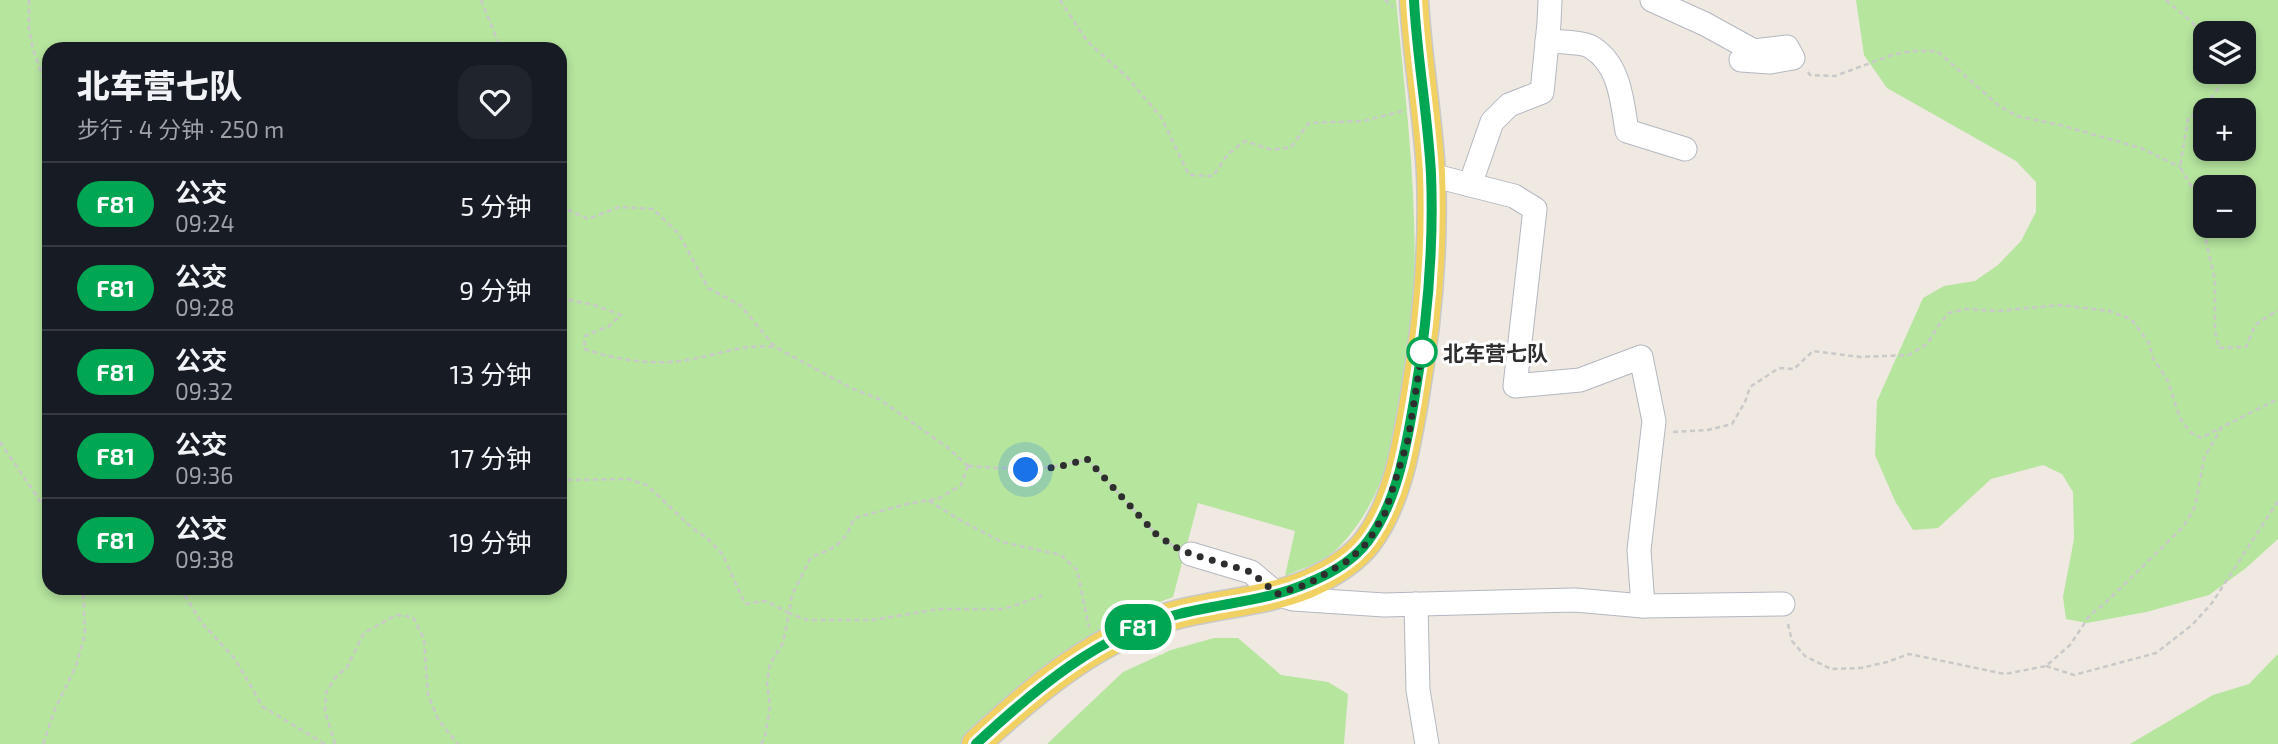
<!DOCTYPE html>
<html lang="zh">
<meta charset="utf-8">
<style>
:root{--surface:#171b24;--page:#20242c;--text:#f1f3f6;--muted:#9ea1a6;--line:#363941}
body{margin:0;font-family:"Exo 2","Noto Sans SC",sans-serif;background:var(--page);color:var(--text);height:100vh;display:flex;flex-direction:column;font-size:26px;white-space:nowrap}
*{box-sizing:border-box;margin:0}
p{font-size:23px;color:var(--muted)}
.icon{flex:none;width:38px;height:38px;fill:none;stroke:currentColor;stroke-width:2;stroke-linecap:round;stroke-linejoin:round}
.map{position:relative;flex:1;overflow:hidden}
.side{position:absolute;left:42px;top:42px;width:525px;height:553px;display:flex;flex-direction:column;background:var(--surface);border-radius:21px;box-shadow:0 4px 10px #0003}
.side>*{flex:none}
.badge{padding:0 14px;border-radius:23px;font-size:24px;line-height:46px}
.tools{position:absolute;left:2193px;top:21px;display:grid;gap:14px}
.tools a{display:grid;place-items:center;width:63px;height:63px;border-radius:14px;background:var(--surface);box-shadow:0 4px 10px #0003;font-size:35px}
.you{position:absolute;width:35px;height:35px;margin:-18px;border:5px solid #fff;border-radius:50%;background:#1a73e8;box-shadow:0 0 0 10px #1a73e833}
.map>.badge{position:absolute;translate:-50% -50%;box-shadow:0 0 0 4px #fff}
.round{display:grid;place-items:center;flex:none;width:74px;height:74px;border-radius:21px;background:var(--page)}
.summary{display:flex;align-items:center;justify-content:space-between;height:119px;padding:0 35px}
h1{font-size:33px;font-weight:800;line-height:52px}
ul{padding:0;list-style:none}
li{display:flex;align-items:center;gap:21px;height:84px;padding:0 35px;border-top:2px solid var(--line)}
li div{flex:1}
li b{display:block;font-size:26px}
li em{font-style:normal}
li .badge{min-width:77px;font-weight:700;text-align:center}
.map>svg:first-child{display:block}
.green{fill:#b6e59e;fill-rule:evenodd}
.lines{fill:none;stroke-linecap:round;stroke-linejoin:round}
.minor-casing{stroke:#b4b7c1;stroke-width:25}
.major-casing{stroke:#c9c9c9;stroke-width:31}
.path{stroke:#c9c9c9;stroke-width:2.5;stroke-dasharray:5 3.5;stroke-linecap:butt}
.minor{stroke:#fff;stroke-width:23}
.major{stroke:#f2d163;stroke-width:28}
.line-casing{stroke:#fff;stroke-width:16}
.line{stroke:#00a651;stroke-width:10}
.walk{stroke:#2e2e2e;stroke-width:7;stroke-dasharray:0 12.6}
.stop-dot{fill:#fff;stroke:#00a651;stroke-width:3.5}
.labels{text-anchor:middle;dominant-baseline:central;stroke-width:6;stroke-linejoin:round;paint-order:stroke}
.stop-label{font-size:21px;font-weight:bold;fill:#2e2e2e;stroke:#fff;text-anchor:start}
</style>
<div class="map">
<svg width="2278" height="744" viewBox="0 0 2278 744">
<rect width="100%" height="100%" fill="#efe9e1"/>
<g class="green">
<path d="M0,0h1396c13,135 32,272 5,407 -11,53 -22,97 -61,139 -14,15 -36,22 -55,30l10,-45 -97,-28 -25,94 -32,12 -27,15 -146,120h-968zM49,49h511v539h-511z"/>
<path d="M1856,0h422v539l-32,29 -37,27 -63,17 -59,11 -21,-4 -3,-22 11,-58 -1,-47 -11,-18 -19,-9 -52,14 -53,49 -25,2 -18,-29 -20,-46 2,-54 46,-103 21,-12 31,-5 23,-16 23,-24 15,-29v-30l-20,-21 -129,-73 -23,-33zM2244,33v39h-39v-39zM2244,110v39h-39v-39zM2205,187h39v39h-39z"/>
<polygon points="1214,638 1238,638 1281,675 1328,682 1348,694 1344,744 1047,744 1123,672 1171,650"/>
<polygon points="2278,654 2278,744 2130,744 2213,695 2249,684"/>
</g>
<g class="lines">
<g class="minor-casing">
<g id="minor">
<polyline points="1652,0 1705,24 1754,51 1787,47 1793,58 1770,62 1741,60"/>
<path d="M1547,41c11,1 36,1 44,6 29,17 31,54 36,84l58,18"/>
<polyline points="1470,185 1492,122 1509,105 1542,92 1549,23 1550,0"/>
<polyline points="1191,554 1251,572 1277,594 1293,599 1384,605 1575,600 1643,606 1639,550 1654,421 1641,357 1580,380 1515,386 1535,209 1514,196 1431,175"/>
<polyline points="1416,604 1418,690 1427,744"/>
<polyline points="1643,606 1783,604"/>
</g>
</g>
<g class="major-casing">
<path id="major" d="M976,744c59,-55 124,-110 203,-130 43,-11 88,-13 129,-30 22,-10 46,-24 60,-43 29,-39 38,-93 46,-140 13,-75 20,-151 17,-227 -3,-58 -14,-116 -17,-174"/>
</g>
<g class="path">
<polyline points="29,0 29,29 33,49 49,94"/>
<polyline points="481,0 501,49"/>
<polyline points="1060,0 1087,41 1127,77 1161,117 1189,175 1213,176 1228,154 1245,141 1272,150 1291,147 1309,123 1363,121 1403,111"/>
<polyline points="1385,0 1393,7"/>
<polyline points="2166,0 2193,23 2205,41"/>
<polyline points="1808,72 1810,75 1835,76 1892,55 1911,51 1937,51 1998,105 2017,116 2060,125 2141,148 2180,167"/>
<polyline points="2220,72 2221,85 2208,102 2188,119 2180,167 2195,193 2215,280 2215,331 2219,348 2246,347 2255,325 2278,310"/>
<polyline points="560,206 588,219 619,207 653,209 679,234 708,288 740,305 775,347 851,388 879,399 947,447 968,466"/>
<path d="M560,298l34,7 27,10 -12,11 -24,10 -1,13c31,10 63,16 96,12 32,-4 63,-18 95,-14"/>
<polyline points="1673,432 1708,430 1732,424 1745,402 1750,387 1779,368 1794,369 1813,351 1860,357 1909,355 1927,344 1939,325 1949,313 1965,309 1998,311 2060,305 2109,311 2131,319 2149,343 2153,358 2168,381 2180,418 2190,432 2201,438 2222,427"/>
<polyline points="0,442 49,514"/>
<path d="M968,466c47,3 73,6 119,-7l69,75 19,13"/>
<path d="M560,475l10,5 58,-1 19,6 45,43 15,10 16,17 22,49 21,-3 23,12 3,-18 19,-38c24,-9 34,-13 43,-39l53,-14 33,-6 21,-13 7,-19"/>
<polyline points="929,501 962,521 1002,542 1061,555 1077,570 1089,627"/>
<polyline points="180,588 202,623 235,659 263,707 325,744"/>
<polyline points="1788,624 1792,641 1805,656 1831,669 1861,668 1887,662 1909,654 2005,674 2046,666 2070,645 2090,615 2103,605 2183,527 2195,507 2204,458 2222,427 2278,399"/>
<polyline points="2046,666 2074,675 2156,653 2192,625 2212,603 2278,501"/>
<polyline points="43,744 55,709 76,666 85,634 83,588"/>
<polyline points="335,744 325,711 326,693 334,679 347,667 364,633 396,615 413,617 424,639 428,695 439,721 458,744"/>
<polyline points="761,744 765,737 770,707 767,683 770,664 783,643 789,613 807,620 872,620 940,609 1004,609 1042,596"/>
</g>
<use href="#minor" class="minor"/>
<use href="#major" class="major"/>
</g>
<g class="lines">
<g class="line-casing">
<path id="line" d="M976,744c59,-55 124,-110 203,-130 43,-11 88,-13 129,-31 22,-9 46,-23 60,-42 29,-39 38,-93 46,-140 13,-75 20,-151 17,-227 -3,-58 -14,-116 -17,-174"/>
</g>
<use href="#line" class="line"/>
<polyline class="walk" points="1026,470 1058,467 1087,459 1156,534 1173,546 1191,554 1251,572 1277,594 1308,584 1349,560 1368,542 1385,513 1408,440 1422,352"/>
</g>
<circle class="stop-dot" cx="1422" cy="352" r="14"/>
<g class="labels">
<g class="stop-label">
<text x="1443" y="352">北车营七队</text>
</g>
</g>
</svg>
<div class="tools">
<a><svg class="icon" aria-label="layers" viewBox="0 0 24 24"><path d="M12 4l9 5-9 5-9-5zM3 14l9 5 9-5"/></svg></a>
<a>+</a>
<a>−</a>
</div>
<div class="you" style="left:1026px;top:470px"></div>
<b class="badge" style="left:1138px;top:627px;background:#00a651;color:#fff">F81</b>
<section class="side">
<div class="summary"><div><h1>北车营七队</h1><p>步行 · 4 分钟 · 250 m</p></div><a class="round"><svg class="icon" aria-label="heart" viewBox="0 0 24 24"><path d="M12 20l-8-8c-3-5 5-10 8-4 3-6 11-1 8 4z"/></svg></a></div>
<ul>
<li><span class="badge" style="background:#00a651;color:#fff">F81</span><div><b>公交</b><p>09:24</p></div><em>5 分钟</em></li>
<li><span class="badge" style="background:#00a651;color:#fff">F81</span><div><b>公交</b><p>09:28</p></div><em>9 分钟</em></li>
<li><span class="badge" style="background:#00a651;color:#fff">F81</span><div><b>公交</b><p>09:32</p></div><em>13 分钟</em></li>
<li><span class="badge" style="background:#00a651;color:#fff">F81</span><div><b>公交</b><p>09:36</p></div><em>17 分钟</em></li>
<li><span class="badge" style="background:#00a651;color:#fff">F81</span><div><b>公交</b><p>09:38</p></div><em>19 分钟</em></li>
</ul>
</section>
</div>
